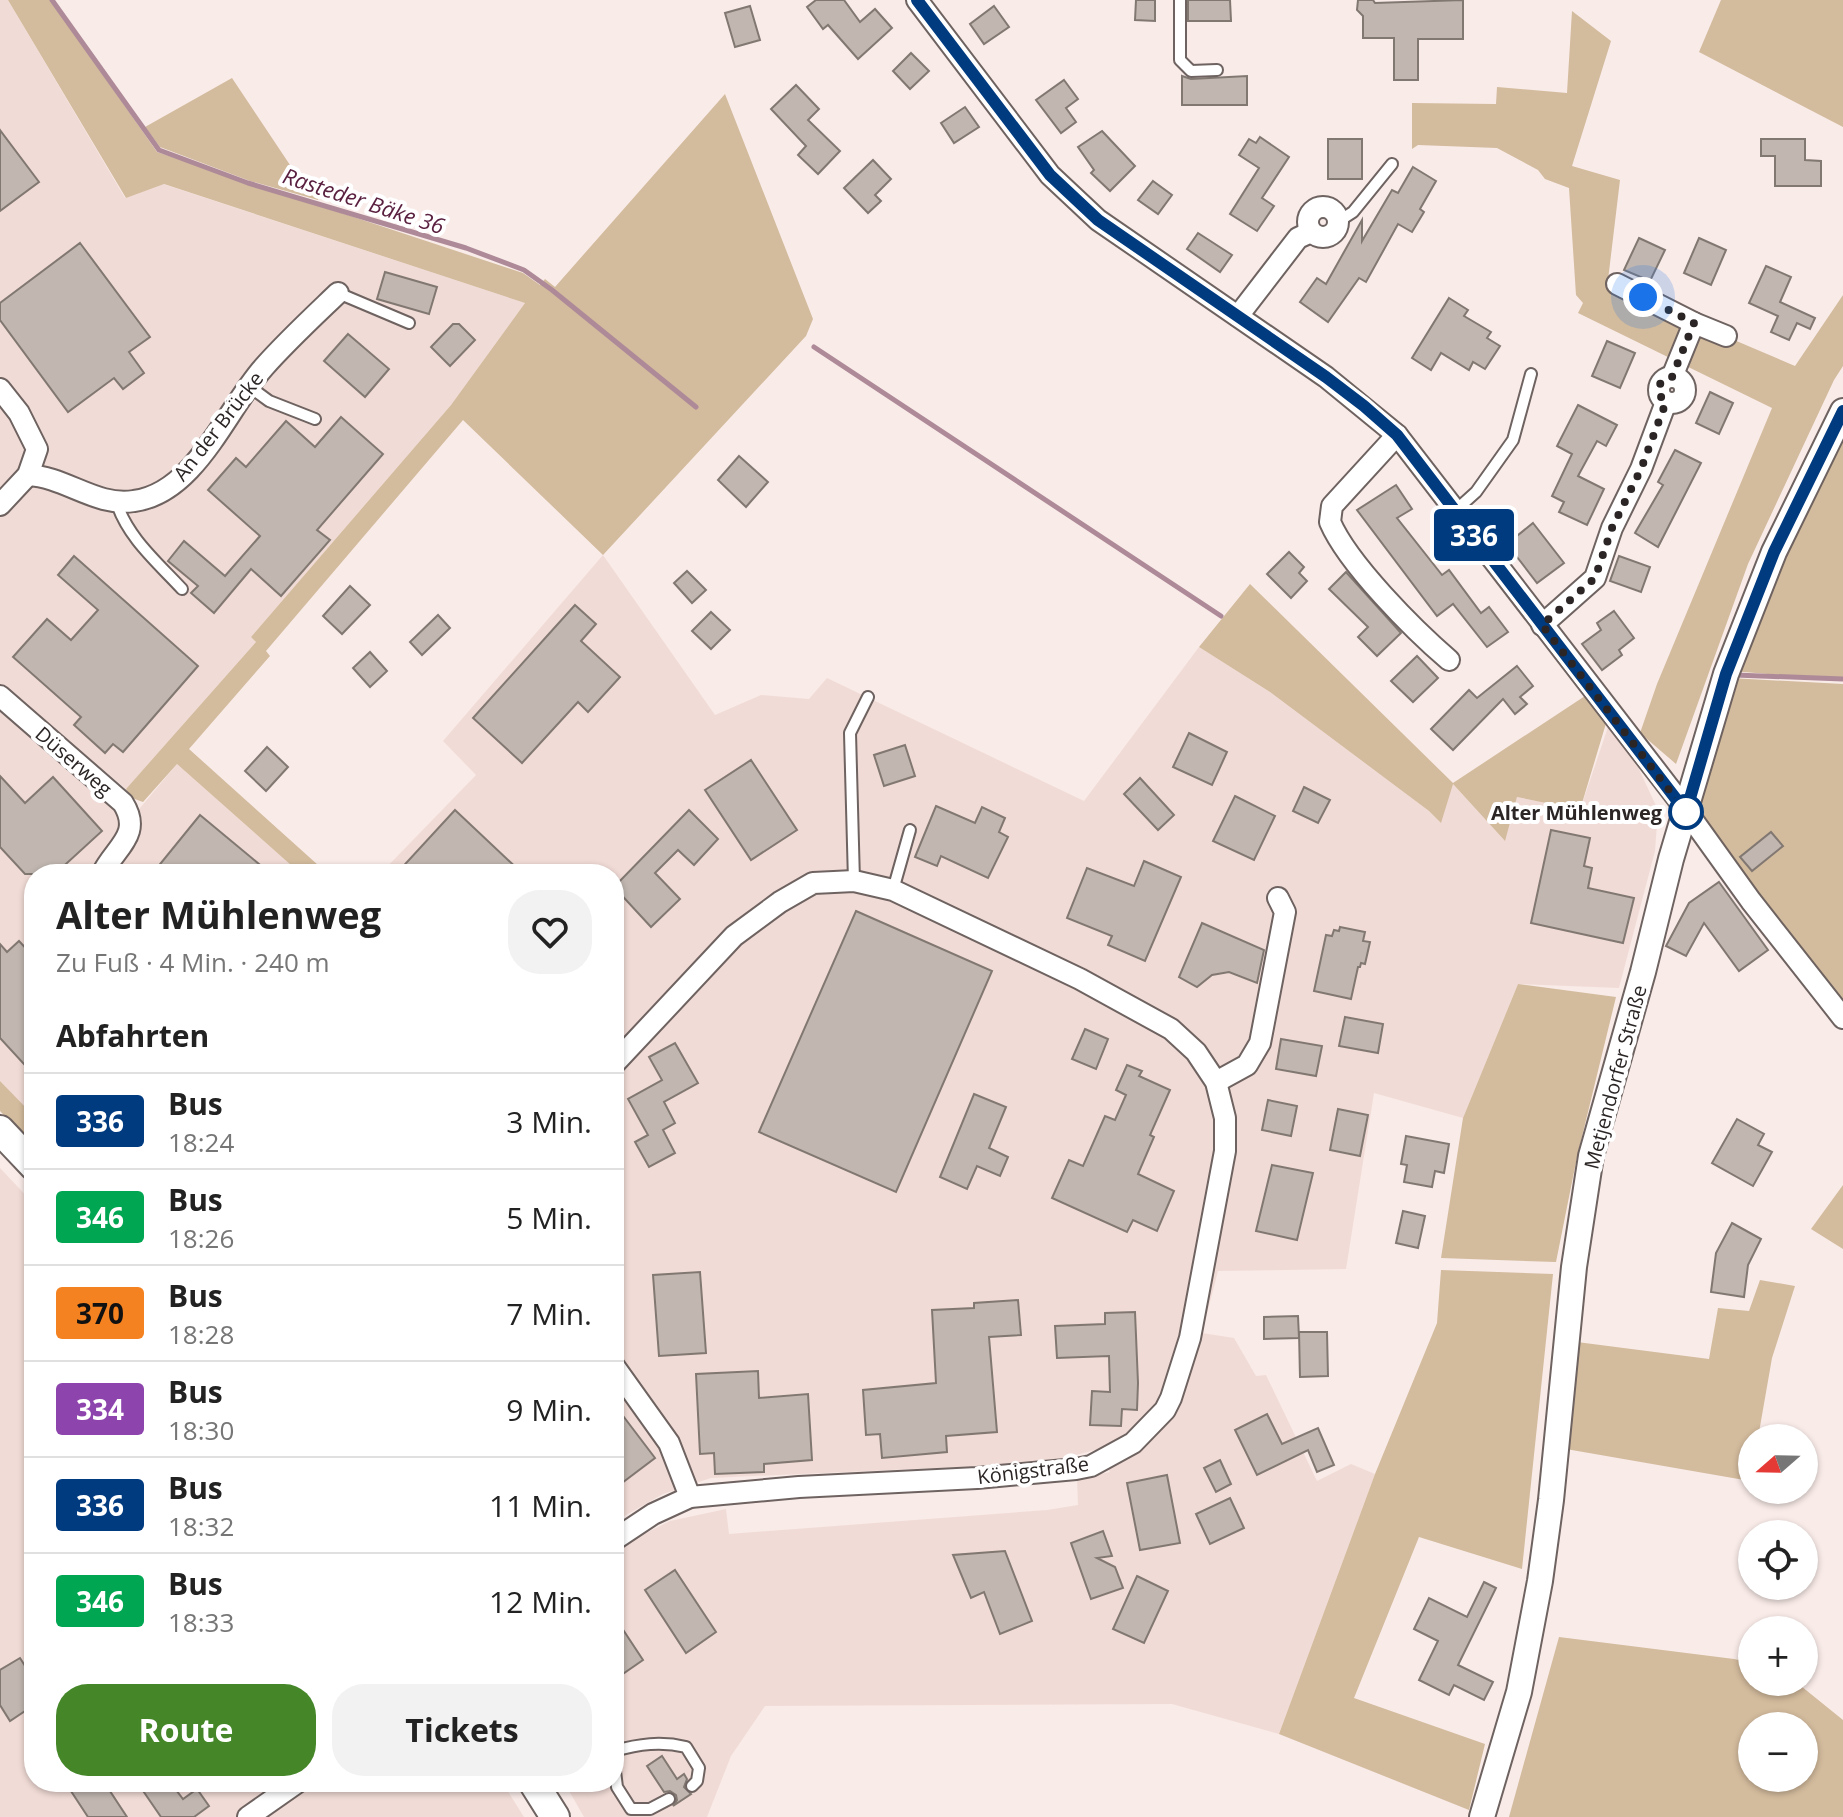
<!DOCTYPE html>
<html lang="de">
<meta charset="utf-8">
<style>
:root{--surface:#fff;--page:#f2f2f2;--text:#222;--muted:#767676;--line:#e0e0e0;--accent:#448628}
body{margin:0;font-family:"Open Sans",sans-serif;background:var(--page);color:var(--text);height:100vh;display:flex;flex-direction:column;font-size:30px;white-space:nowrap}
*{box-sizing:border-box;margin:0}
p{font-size:26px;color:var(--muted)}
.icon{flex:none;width:44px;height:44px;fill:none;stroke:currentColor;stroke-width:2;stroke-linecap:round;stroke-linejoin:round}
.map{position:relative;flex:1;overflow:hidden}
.panel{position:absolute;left:24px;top:864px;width:600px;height:928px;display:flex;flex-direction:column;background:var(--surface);border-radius:32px;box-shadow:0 2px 6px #0004}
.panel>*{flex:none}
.badge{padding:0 16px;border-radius:6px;font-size:28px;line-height:52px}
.needle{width:52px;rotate:250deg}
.controls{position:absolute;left:1738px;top:1424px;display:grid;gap:16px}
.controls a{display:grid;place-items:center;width:80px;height:80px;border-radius:50%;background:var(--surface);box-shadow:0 2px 6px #0004;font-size:40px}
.you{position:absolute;width:40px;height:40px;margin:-20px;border:6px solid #fff;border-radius:50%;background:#1a73e8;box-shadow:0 0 0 12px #1a73e833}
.map>.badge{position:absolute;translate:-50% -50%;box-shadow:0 0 0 4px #fff}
h2{padding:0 32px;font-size:30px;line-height:72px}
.round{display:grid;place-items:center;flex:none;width:84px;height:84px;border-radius:32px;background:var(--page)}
.overview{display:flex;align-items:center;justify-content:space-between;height:136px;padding:0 32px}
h1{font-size:38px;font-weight:700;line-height:60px}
.action{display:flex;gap:16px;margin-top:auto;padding:16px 32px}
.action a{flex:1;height:92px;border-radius:32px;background:var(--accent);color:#fff;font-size:32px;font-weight:700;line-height:92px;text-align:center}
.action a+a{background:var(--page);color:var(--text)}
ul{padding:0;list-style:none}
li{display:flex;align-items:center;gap:24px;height:96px;padding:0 32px;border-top:2px solid var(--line)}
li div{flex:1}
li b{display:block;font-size:30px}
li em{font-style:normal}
li .badge{min-width:88px;font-weight:700;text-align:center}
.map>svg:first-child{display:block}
.built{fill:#f1dbd6}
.green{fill:#d3bb9d;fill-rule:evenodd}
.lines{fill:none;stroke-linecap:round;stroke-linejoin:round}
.stream{stroke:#ae8a99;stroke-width:5}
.building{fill:#c1b6b0;stroke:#827872;stroke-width:2}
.service-casing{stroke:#6e6360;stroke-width:14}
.minor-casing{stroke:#6e6360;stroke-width:24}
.tertiary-casing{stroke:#6e6360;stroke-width:28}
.secondary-casing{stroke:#6e6360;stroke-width:32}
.service{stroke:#fff;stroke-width:10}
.minor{stroke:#fff;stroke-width:20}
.tertiary{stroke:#fff;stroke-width:24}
.secondary{stroke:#fff;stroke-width:28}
.line-casing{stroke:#fff;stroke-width:18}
.line{stroke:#003b80;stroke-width:12}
.walk{stroke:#2b2625;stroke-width:8;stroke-dasharray:0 14.4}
.stop-dot{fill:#fff;stroke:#003b80;stroke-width:4}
.labels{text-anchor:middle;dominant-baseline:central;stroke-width:8;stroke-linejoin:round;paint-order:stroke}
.street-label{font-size:20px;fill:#2b2625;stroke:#fff}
.stop-label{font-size:20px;font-weight:bold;fill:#2b2625;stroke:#fff;text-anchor:end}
.water-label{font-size:22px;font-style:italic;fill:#5a2040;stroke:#fff}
</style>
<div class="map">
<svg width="1843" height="1817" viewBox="0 0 1843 1817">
<rect width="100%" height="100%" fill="#f9ebe8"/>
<g class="built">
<polygon points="0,0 8,0 125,198 163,184 525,303 451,405 251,637 256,642 126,789 0,684"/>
<polygon points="603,555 715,715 761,695 809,699 827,678 1084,801 1199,647 1270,692 1429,811 1440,822 1452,783 1504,840 1517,797 1580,810 1609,724 1631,752 1658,810 1655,851 1619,988 1518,984 1463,1118 1374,1093 1346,1269 1218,1271 1202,1333 1234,1338 1256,1376 1266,1375 1317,1481 1351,1464 1375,1474 1279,1734 1172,1704 765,1706 731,1756 707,1817 584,1817 564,1782 614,1782 614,1551 622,1545 670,1521 726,1509 729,1534 1047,1510 1078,1505 1077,1479 1110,1472 1095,1450 1045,1463 711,1478 663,1494 614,1522 614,874 380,874 476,775 443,741"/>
<polygon points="0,707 117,807 124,827 177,764 301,874 34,874 34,1117 0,1081"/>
<polygon points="0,1168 34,1204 34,1782 502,1782 524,1817 0,1817"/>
</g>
<g class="green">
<polygon points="8,0 51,0 157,152 523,273 540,285 545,279 555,287 725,94 813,319 806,336 603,555 463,420 266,651 270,656 189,749 328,874 301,874 177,764 143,802 132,798 126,789 256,642 251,637 451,405 525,303 164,184 126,198"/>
<polygon points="1721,0 1843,0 1843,127 1699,52"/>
<polygon points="1572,11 1611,41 1572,166 1620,180 1608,280 1694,323 1795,366 1843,295 1843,366 1834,380 1748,564 1676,764 1640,733 1657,684 1772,408 1578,313 1583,303 1576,295 1569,188 1545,179 1538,170 1497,148 1418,145 1412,149 1412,103 1496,104 1497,87 1567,93"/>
<polygon points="232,78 298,177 319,193 318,200 250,181 160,147 145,127"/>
<polygon points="1843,430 1843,680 1732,671"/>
<polygon points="1250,584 1453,783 1588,694 1607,720 1580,810 1517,797 1505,841 1453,784 1441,823 1429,811 1270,692 1199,647"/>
<polygon points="1730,678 1843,684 1843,1004 1756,898 1696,812"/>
<polygon points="1518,984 1616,997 1577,1157 1556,1262 1441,1258 1463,1118"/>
<polygon points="0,1081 34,1116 34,1147 0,1111"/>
<polygon points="1843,1185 1843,1249 1811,1229"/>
<polygon points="1441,1270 1553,1274 1522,1569 1419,1537 1354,1698 1485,1744 1469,1810 1279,1734 1375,1474 1437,1323"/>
<polygon points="1760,1280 1795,1286 1772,1358 1758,1438 1752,1438 1750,1481 1566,1449 1577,1342 1709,1359 1718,1308 1749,1311"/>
<path d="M1559,1637l175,22 18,4v19h44l47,38v97h-334zM1752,1726h52v52h-52z"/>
</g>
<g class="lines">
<g class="stream">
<polyline points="52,0 159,150 248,183 466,248 524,270 552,290 696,407"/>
<polyline points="814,347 1221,616"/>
<polyline points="1735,675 1843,679"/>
</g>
</g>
<g class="building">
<polygon points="816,0 844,0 860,22 875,9 892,28 858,59 828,25 823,29 807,7"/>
<polygon points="1136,0 1155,0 1155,21 1135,20"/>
<polygon points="1188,0 1230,0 1231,21 1188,21"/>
<polygon points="1358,0 1373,0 1375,3 1463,0 1463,39 1418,39 1418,80 1394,80 1394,38 1363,38 1363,16 1357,10"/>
<polygon points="750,6 760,40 735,47 725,13"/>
<polygon points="994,6 1009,27 984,44 970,24"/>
<polygon points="911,53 929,71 910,89 893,71"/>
<polygon points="1182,76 1191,79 1247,76 1247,105 1182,105"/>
<polygon points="1064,80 1078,99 1066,108 1076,122 1061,133 1036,100"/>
<polygon points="796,85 819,109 808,120 840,151 818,174 798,155 806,146 771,109"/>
<polygon points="965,107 979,127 954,143 941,123"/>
<polygon points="0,130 39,182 0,211"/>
<polygon points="1102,131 1135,166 1110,191 1091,173 1094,170 1078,147"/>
<polygon points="1260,137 1289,157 1262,198 1274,206 1257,231 1230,214 1259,168 1239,155 1249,139 1256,143"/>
<rect x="1328" y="139" width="34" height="40"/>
<polygon points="1761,139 1805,139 1805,160 1821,161 1821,186 1775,186 1775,156 1761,156"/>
<polygon points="873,160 891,179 875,195 881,201 868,213 844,188"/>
<polygon points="1413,167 1436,181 1420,209 1424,212 1412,232 1398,224 1366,282 1359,278 1328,322 1300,302 1317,278 1326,284 1362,220 1362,241 1392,190 1398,193"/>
<polygon points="1153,181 1172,195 1158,214 1138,200"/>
<polygon points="1198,233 1232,255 1220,272 1187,249"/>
<polygon points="1639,238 1665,250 1650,281 1624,270"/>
<polygon points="1699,238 1726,250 1711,285 1684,273"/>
<polygon points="80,243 150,337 129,352 144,373 123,389 114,378 68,412 0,320 0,303"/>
<polygon points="1766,266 1791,277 1780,302 1815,318 1810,329 1797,323 1789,340 1771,332 1778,316 1749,303"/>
<polygon points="385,272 437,287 429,314 377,299"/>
<polygon points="1449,298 1468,310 1464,316 1491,332 1487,338 1500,346 1485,369 1473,362 1469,370 1441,353 1431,370 1412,358"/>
<polygon points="453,324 459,324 475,340 450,366 431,347"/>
<polygon points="348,334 389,369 365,397 324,361"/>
<polygon points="1607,341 1635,353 1620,388 1592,376"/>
<polygon points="1710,392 1733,403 1719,434 1696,423"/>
<polygon points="1578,405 1617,425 1606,446 1597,441 1578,476 1604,489 1587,525 1559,512 1564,502 1552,496 1572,454 1557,446"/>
<polygon points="341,417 383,454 317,530 330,540 281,596 251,569 214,613 191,593 198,586 168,561 184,541 225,576 260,536 208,490 236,458 246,467 286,421 315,447"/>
<polygon points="1675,450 1701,463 1658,547 1635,533 1663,485 1658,482"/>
<polygon points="739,456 768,482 746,507 718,480"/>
<polygon points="1396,485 1412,509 1397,518 1442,575 1449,570 1481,613 1489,607 1508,632 1487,647 1453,604 1437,616 1357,510"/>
<polygon points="1533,523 1564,563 1537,583 1507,544"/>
<polygon points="1289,552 1304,567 1299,573 1307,581 1291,598 1267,574"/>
<polygon points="74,556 198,666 123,752 113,744 105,753 74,725 81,717 13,657 47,619 71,640 98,610 58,575"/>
<polygon points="1619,556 1650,567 1641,592 1610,581"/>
<polygon points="687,571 706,590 692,603 674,583"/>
<polygon points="1346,572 1401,633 1377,656 1358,637 1368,627 1329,589"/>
<polygon points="350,586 370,605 342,634 323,616"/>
<polygon points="575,605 596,624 581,641 620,677 588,712 578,702 522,763 473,718"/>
<polygon points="1614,611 1634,638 1619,650 1622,655 1602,670 1582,644 1601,630 1597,623"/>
<polygon points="711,612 730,630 711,649 692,631"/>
<polygon points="438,615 450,628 422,655 410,642"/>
<polygon points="370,652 387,671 370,687 353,668"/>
<polygon points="1417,656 1438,678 1413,702 1391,681"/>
<polygon points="1517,666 1533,686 1520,697 1527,704 1515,714 1503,699 1453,750 1431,729 1469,690 1477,698"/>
<polygon points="1189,733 1227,752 1212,785 1173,767"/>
<polygon points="905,745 915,776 884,786 874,755"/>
<polygon points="267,747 288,767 266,791 245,771"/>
<polygon points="751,760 797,830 751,860 705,790"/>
<polygon points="0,776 25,803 53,777 102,831 55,874 25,874 0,847"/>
<polygon points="1140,778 1174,815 1158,830 1124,794"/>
<polygon points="1304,787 1330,800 1318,823 1293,811"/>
<polygon points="1235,796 1275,816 1254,860 1213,841"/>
<polygon points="936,806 975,823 982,807 1005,818 999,832 1008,837 988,878 941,856 937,866 915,857"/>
<polygon points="455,810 523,874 396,874"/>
<polygon points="689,810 718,839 694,865 678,850 655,873 680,899 651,927 614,887"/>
<polygon points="200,815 271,874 152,874"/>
<polygon points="1551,830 1590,838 1584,866 1592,868 1588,888 1634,898 1623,943 1531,923"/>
<polygon points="1771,832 1783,846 1752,871 1740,857"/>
<polygon points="1144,861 1181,877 1145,961 1108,945 1112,936 1067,918 1087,868 1134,886"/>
<polygon points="1719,882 1768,950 1739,971 1704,923 1686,956 1666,946 1689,903"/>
<polygon points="856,911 992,971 896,1192 759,1132"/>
<polygon points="1202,923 1264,950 1257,983 1229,972 1212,975 1197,987 1179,977"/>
<polygon points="1340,927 1365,932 1363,941 1370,942 1365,964 1361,963 1360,967 1358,967 1351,999 1314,991 1326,935 1332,936 1334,930 1339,931"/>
<polygon points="19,941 34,957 34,1075 0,1038 0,944 7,952"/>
<polygon points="1345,1017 1383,1024 1378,1053 1339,1046"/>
<polygon points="1085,1029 1108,1039 1096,1069 1072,1059"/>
<polygon points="1281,1039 1322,1046 1316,1076 1276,1069"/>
<polygon points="675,1043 698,1083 664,1102 675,1123 663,1130 675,1153 649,1167 635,1142 648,1135 628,1099 662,1080 649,1057"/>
<polygon points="1127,1065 1142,1071 1139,1076 1170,1090 1150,1135 1154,1137 1138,1174 1174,1191 1157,1231 1133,1220 1127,1232 1052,1198 1069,1160 1083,1166 1105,1116 1115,1120 1126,1095 1116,1090"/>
<polygon points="974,1094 1006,1107 989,1148 1008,1157 1000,1176 977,1166 967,1189 940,1177"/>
<polygon points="1268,1100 1297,1106 1291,1136 1262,1130"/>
<polygon points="1338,1109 1368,1115 1360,1156 1330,1150"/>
<polygon points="1737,1119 1764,1134 1758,1145 1772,1152 1753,1186 1712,1163"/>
<polygon points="1406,1136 1449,1144 1444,1173 1435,1171 1432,1187 1404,1182 1407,1165 1401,1164"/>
<polygon points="1272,1165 1313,1173 1297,1240 1256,1231"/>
<polygon points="1403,1211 1425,1216 1418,1248 1396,1243"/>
<polygon points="1732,1223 1761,1239 1748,1265 1744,1297 1711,1292 1716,1253"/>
<polygon points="700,1272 706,1353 659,1356 653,1275"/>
<polygon points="1018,1300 1021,1335 989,1337 997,1432 946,1436 947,1452 882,1458 880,1434 866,1435 863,1390 936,1383 932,1310 974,1308 974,1303"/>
<polygon points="1135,1312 1138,1383 1137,1410 1122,1409 1121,1426 1090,1425 1092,1391 1110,1392 1109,1356 1057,1358 1055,1326 1105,1324 1105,1313"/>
<polygon points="1298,1316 1299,1338 1264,1339 1264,1317"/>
<polygon points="1299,1332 1327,1332 1328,1376 1300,1377"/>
<polygon points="758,1371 759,1398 808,1394 812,1460 764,1464 764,1472 715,1474 714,1453 700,1454 696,1374"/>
<polygon points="614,1404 655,1458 614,1489"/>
<polygon points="1267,1414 1282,1444 1318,1428 1334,1465 1317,1472 1308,1450 1257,1475 1235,1430"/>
<polygon points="1220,1460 1231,1484 1216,1492 1204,1468"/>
<polygon points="1167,1475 1180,1543 1140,1550 1127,1483"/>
<polygon points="1230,1498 1244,1528 1210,1544 1196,1514"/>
<polygon points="1103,1531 1112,1556 1097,1558 1115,1567 1123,1588 1091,1599 1071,1543"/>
<polygon points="1005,1551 1032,1621 1000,1634 984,1592 971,1598 953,1555"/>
<polygon points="675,1570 716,1632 686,1653 645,1590"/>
<polygon points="1137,1576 1168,1591 1144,1643 1113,1629"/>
<polygon points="1484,1582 1496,1588 1458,1665 1493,1682 1484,1700 1454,1685 1449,1695 1419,1680 1438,1641 1414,1629 1429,1598 1467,1617"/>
<polygon points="614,1616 643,1660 614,1680"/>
<polygon points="20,1658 34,1680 34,1705 10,1721 0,1705 0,1670"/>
<polygon points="662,1756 677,1779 684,1774 687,1779 684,1787 691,1794 673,1806 677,1800 676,1795 670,1791 664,1792 647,1766"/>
<polygon points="65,1782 104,1782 127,1817 88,1817"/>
<polygon points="137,1782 170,1782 183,1799 197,1789 209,1806 194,1817 161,1817"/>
</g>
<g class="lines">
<g class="service-casing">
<g id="service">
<polyline points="1180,0 1180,60 1191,71 1217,70"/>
<polyline points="1339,221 1353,212 1392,164"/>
<polyline points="338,293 409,323"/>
<polyline points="250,387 269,401 315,419"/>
<path d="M116,501c11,36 41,61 66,88"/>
<polyline points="1456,510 1476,492 1513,440 1531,374"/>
<polyline points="854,881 850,733 868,697"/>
<polyline points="893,890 910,830"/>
<path d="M614,1751c25,-7 47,-10 72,-4l13,21 -2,13 -5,5"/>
<polyline points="614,1763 617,1787 631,1809 650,1809 669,1799"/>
</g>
</g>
<g class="minor-casing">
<g id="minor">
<polyline points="917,0 1050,175 1098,220 1326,377 1397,435 1677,798 1751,901 1843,1018"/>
<circle cx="1323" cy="222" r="15"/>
<polyline points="1617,284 1694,323"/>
<polyline points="1238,316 1298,238 1311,232"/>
<circle cx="1672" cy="390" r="13"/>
<polyline points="1672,377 1694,323 1726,336"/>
<polyline points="0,389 19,413 37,449 28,475 0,505"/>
<path d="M1397,435l-65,71 -2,16c18,42 84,108 119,138"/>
<path d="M28,475c38,2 68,32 106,26 62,-8 93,-93 130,-134 23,-26 49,-50 74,-74"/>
<polyline points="1542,625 1595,578 1612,528 1641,469 1666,402"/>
<path d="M0,696l123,107c20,32 -8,44 -21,71"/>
<polyline points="614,1064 734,936 780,902 813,883 834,882 854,881 893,890 1080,979 1171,1029 1196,1052 1216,1082 1225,1118 1225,1151 1190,1338 1171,1398 1165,1410 1133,1443 1091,1466 1076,1469 977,1478 799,1487 690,1497 653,1514 614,1540"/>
<polyline points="1216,1082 1247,1065 1260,1043 1285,912 1278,898"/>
<polyline points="614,1366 669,1443 690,1497"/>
<polyline points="248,1817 298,1782"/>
</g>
</g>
<g class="tertiary-casing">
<polyline id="tertiary" points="1482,1817 1519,1692 1540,1581 1551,1500 1574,1267 1591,1156 1643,972 1671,859 1726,674 1774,552 1843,411"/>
</g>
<g class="secondary-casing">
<g id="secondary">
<polyline points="0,1130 34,1166"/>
<polyline points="533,1782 555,1817"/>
</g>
</g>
<use href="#service" class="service"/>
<use href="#minor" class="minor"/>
<use href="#tertiary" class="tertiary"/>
<use href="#secondary" class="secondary"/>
</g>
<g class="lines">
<g class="line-casing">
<polyline id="line" points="917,0 1050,175 1098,220 1326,377 1364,406 1397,435 1686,812 1726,674 1774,552 1843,411"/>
</g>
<use href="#line" class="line"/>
<path class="walk" d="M1643,297l51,26 -22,54c-10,1 -15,8 -13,18l7,7 -25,67 -29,59 -17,50 -53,47 144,187"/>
</g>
<circle class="stop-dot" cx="1686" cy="812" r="16"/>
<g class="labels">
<g class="street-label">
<text transform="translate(218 426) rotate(-52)">An der Brücke</text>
<text transform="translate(74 761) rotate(41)">Düserweg</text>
<text transform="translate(1615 1077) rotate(-75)">Metjendorfer Straße</text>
<text transform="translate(1033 1470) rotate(-7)">Königstraße</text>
</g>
<g class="stop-label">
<text x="1662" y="812">Alter Mühlenweg</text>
</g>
<g class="water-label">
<text transform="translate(364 200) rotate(18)">Rasteder Bäke 36</text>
</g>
</g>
</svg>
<div class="controls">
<a><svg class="needle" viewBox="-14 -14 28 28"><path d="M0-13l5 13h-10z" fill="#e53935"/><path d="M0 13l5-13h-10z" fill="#767676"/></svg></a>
<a><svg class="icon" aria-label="locate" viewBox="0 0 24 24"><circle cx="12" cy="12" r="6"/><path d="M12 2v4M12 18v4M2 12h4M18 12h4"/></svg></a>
<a>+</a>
<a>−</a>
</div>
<div class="you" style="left:1643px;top:297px"></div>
<b class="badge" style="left:1474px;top:535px;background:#003b80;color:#fff">336</b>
<section class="panel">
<div class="overview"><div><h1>Alter Mühlenweg</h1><p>Zu Fuß · 4 Min. · 240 m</p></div><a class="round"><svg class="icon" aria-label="heart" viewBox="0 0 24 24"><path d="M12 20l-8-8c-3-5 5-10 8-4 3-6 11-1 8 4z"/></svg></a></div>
<h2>Abfahrten</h2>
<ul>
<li><span class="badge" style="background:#003b80;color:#fff">336</span><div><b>Bus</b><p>18:24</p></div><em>3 Min.</em></li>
<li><span class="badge" style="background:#00a651;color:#fff">346</span><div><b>Bus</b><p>18:26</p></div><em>5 Min.</em></li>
<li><span class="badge" style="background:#f58220;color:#111">370</span><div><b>Bus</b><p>18:28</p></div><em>7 Min.</em></li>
<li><span class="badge" style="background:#8e44ad;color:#fff">334</span><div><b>Bus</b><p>18:30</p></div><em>9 Min.</em></li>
<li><span class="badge" style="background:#003b80;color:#fff">336</span><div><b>Bus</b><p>18:32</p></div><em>11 Min.</em></li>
<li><span class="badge" style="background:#00a651;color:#fff">346</span><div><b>Bus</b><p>18:33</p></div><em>12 Min.</em></li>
</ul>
<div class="action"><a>Route</a><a>Tickets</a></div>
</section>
</div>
